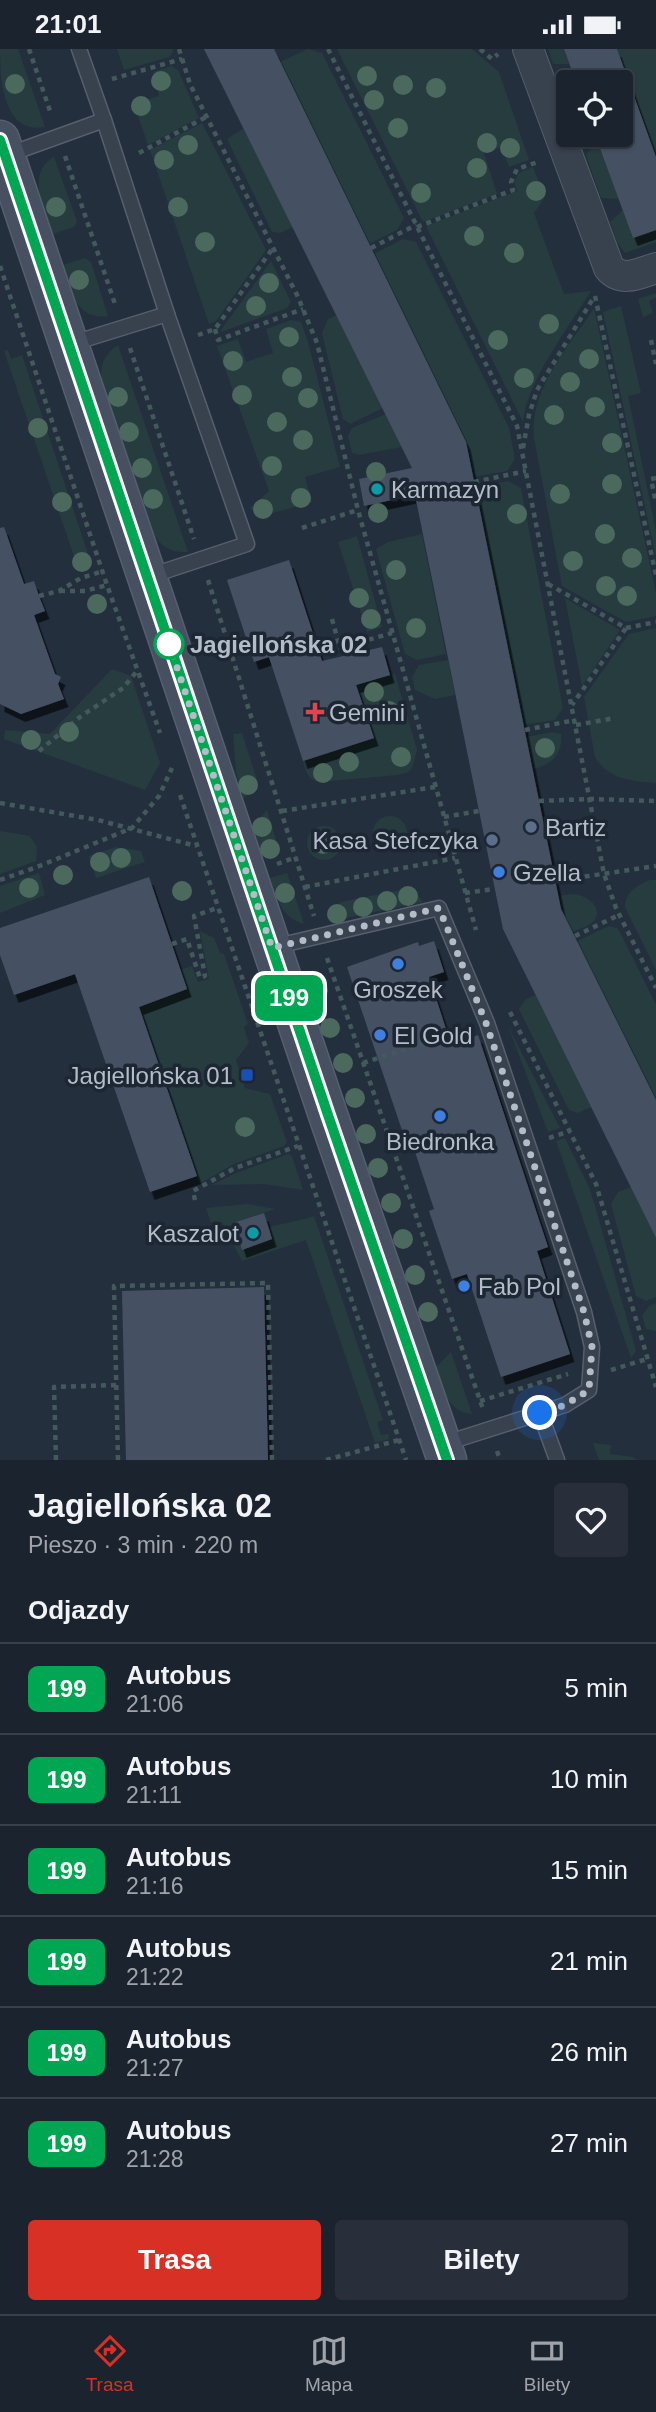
<!DOCTYPE html>
<html lang="pl">
<meta charset="utf-8">
<style>
:root{--surface:#1b232e;--page:#282f3a;--text:#f1f3f6;--muted:#a0a4aa;--line:#39404a;--accent:#d93025}
body{margin:0;font-family:Helvetica,sans-serif;background:var(--page);color:var(--text);height:100vh;display:flex;flex-direction:column;font-size:26px;white-space:nowrap}
*{box-sizing:border-box;margin:0}
p{font-size:23px;color:var(--muted)}
.icon{flex:none;width:38px;height:38px;fill:none;stroke:currentColor;stroke-width:2;stroke-linecap:round;stroke-linejoin:round}
.map{position:relative;height:1411px;overflow:hidden}
.panel{display:flex;flex-direction:column;background:var(--surface);flex:1}
.panel>*{flex:none}
.badge{padding:0 14px;border-radius:10px;font-size:24px;line-height:46px}
.tools{position:absolute;left:556px;top:21px;display:grid;gap:14px}
.tools a{display:grid;place-items:center;width:77px;height:77px;border-radius:7px;background:var(--surface);box-shadow:0 2px 5px #0004,0 0 0 2px var(--line);font-size:35px}
.you{position:absolute;width:35px;height:35px;margin:-18px;border:5px solid #fff;border-radius:50%;background:#1a73e8;box-shadow:0 0 0 10px #1a73e833}
.map>.badge{position:absolute;translate:-50% -50%;box-shadow:0 0 0 4px #fff}
h2{padding:0 28px;font-size:26px;line-height:63px}
.round{display:grid;place-items:center;flex:none;width:74px;height:74px;border-radius:7px;background:var(--page)}
.head{display:flex;align-items:center;justify-content:space-between;height:119px;padding:0 28px}
h1{font-size:33px;font-weight:800;line-height:52px}
.primary-button{display:flex;gap:14px;margin-top:auto;padding:14px 28px}
.primary-button a{flex:1;height:80px;border-radius:7px;background:var(--accent);color:#fff;font-size:28px;font-weight:800;line-height:80px;text-align:center}
.primary-button a+a{background:var(--page);color:var(--text)}
ul{padding:0;list-style:none}
li{display:flex;align-items:center;gap:21px;height:91px;padding:0 28px;border-top:2px solid var(--line)}
li div{flex:1}
li b{display:block;font-size:26px}
li em{font-style:normal}
li .badge{min-width:77px;font-weight:700;text-align:center}
.status{display:flex;justify-content:space-between;align-items:center;height:49px;padding:0 35px;background:var(--surface);direction:ltr}
.status svg{height:19px;fill:currentColor}
.menu{display:flex;justify-content:space-around;align-items:center;height:98px;border-top:2px solid var(--line);background:var(--surface);font-size:19px;color:var(--muted)}
.menu a{display:grid;justify-items:center;gap:4px}
.menu .on{color:var(--accent)}
.map>svg:first-child{display:block}
.green{fill:#263c3f}
.building{fill:#455162;filter:url(#shadow)}
.lines{fill:none;stroke-linecap:round;stroke-linejoin:round}
.lane-casing{stroke:#565f6c;stroke-width:17}
.street-casing{stroke:#565f6c;stroke-width:32}
.secondary-casing{stroke:#565f6c;stroke-width:41}
.path{stroke:#44595c;stroke-width:4.5;stroke-dasharray:5 5;stroke-linecap:butt}
.lane{stroke:#38414e;stroke-width:14}
.street{stroke:#38414e;stroke-width:30}
.secondary{stroke:#465061;stroke-width:38}
.tree{fill:#4b6a5d}
.line-casing{stroke:#fff;stroke-width:16}
.line{stroke:#00a651;stroke-width:10}
.walk{stroke:#b4bcc9;stroke-width:7;stroke-dasharray:0 12.6}
.culture-dot{fill:#0f9aa8;stroke:#1d2633;stroke-width:2.5}
.stop-dot{fill:#fff;stroke:#00a651;stroke-width:3.5}
.health-dot{fill:#e0444e;stroke:#1d2633;stroke-width:2.5}
.service-dot{fill:#5c6f8a;stroke:#1d2633;stroke-width:2.5}
.shop-dot{fill:#3f7fe0;stroke:#1d2633;stroke-width:2.5}
.transit-dot{fill:#1a4fb4;stroke:#1d2633;stroke-width:2.5}
.labels{text-anchor:middle;dominant-baseline:central;stroke-width:7;stroke-linejoin:round;paint-order:stroke}
.poi-label{font-size:24px;fill:#b4bcc9;stroke:#1d2633;text-anchor:start}
.stop-label{font-size:24px;font-weight:bold;fill:#b4bcc9;stroke:#1d2633;text-anchor:start}
</style>
<div class="status"><b>21:01</b><svg viewBox="0 0 49 12"><path d="M0 12V9h3v3zM5 12V6h3v6zM10 12V3h3v9zM15 12V0h3v12zM26 1h20v11H26zM47 4h2v5h-2z"/></svg></div>
<div class="map">
<svg width="656" height="1411" viewBox="0 0 656 1411">
<defs>
<filter id="shadow"><feDropShadow dx="4.5" dy="8" stdDeviation="0" flood-color="#0009"/></filter>
</defs>
<rect width="100%" height="100%" fill="#242f3e"/>
<g class="green">
<path d="M0,0h18l27,78c-43,8 -45,-50 -45,-78z"/>
<polygon points="117,0 173,0 173,3 169,8 124,21"/>
<polygon points="308,0 322,4 404,169 397,181 369,195 280,13"/>
<polygon points="337,0 472,0 499,23 529,111 509,118 501,98 484,104 497,145 423,173"/>
<polygon points="548,0 564,0 569,15 553,15"/>
<polygon points="617,0 656,0 656,108"/>
<polygon points="171,17 178,21 199,69 148,96 134,55 159,47 153,23"/>
<polygon points="202,74 266,201 216,272 209,275 150,101"/>
<polygon points="244,79 293,178 280,184 272,183 227,90"/>
<polygon points="598,95 619,150 601,149 586,106 594,96"/>
<path d="M54,108l23,64 -3,6 -21,7c-8,-24 -28,-61 1,-77z"/>
<path d="M533,118l12,30 -11,16 30,81 27,-3c-22,36 -64,90 -68,131l-97,-196 91,-35 -3,-9 5,-9z"/>
<polygon points="623,161 633,189 656,181 656,193 625,204 617,193 610,173"/>
<polygon points="403,190 416,193 509,379 515,410 507,422 473,428 466,393 374,205"/>
<path d="M85,209l6,4 17,54c-32,5 -38,-27 -45,-51z"/>
<polygon points="271,212 291,253 287,259 221,283 221,281"/>
<polygon points="656,244 656,249 649,252 653,264 643,268 638,250"/>
<polygon points="621,257 641,344 628,347 656,482 656,509 603,263"/>
<path d="M594,259l62,285v23l-30,6 -64,-36 -28,-148c-5,-49 35,-91 60,-130z"/>
<polygon points="337,266 383,359 350,375 343,370 322,284 328,270"/>
<polygon points="291,271 301,273 308,293 340,418 305,428 312,453 262,467 257,466 250,459 269,442 217,297 238,290 246,313 273,304 266,280"/>
<path d="M118,296l70,207c-14,1 -26,-4 -33,-16l-53,-153c-3,-17 2,-29 16,-38z"/>
<polygon points="8,301 11,310 22,306 92,517 79,522 4,302"/>
<polygon points="386,365 402,398 359,406 352,404 348,387 352,379"/>
<polygon points="508,432 521,439 563,659 555,671 523,676 476,439"/>
<polygon points="422,485 446,605 417,611 405,605 376,500 388,493"/>
<polygon points="357,487 382,578 367,583 338,493"/>
<polygon points="565,549 620,581 582,637"/>
<path d="M656,579v155c-25,-2 -47,-3 -61,-26l-11,-60 45,-63z"/>
<path d="M346,608l20,25 29,-8 22,76 -5,18 -4,4 -10,3 -78,7c-12,-1 -14,-11 -17,-21l71,-23z"/>
<polygon points="448,611 455,646 435,650 415,641 412,628 419,616"/>
<polygon points="112,620 131,627 160,714 145,741 4,690 5,681 50,685"/>
<path d="M552,683l9,2c2,20 -10,31 -28,35l-7,-32z"/>
<polygon points="242,684 258,734 243,750 236,723 233,685"/>
<polygon points="267,761 279,801 262,806 252,778"/>
<circle cx="390" cy="784" r="17"/>
<circle cx="324" cy="794" r="17"/>
<polygon points="0,782 30,787 37,798 36,812 0,825"/>
<polygon points="116,798 141,802 145,813 96,829 89,807"/>
<polygon points="39,824 45,846 0,864 0,837"/>
<path d="M287,824l17,51c-23,-6 -27,-26 -34,-46z"/>
<path d="M650,831h6v90l-31,-63c0,-14 12,-22 25,-27z"/>
<polygon points="406,840 415,843 423,853 332,872 334,860 341,853"/>
<path d="M572,845c12,0 33,12 22,27 -5,5 -15,8 -22,11l-11,-23 -2,-13z"/>
<polygon points="609,877 617,879 621,885 656,956 656,1051 577,892"/>
<polygon points="200,882 214,889 220,904 224,905 248,975 244,978 249,994 236,1011 245,1039 270,1045 287,1093 284,1097 234,1115 199,1135 139,958 187,940 180,921 192,917 198,933 209,930"/>
<polygon points="536,946 591,1058 578,1064 569,1061 519,960 526,950"/>
<polygon points="508,977 560,1079 548,1083"/>
<polygon points="565,1089 589,1138 595,1157 636,1302 631,1309 556,1092"/>
<polygon points="288,1105 292,1107 303,1141 264,1135 212,1136 236,1124"/>
<polygon points="631,1138 656,1189 656,1248 646,1252 636,1247 611,1155 618,1143"/>
<path d="M247,1155l28,5 -42,14 9,26 30,-10 -4,-11c16,-6 30,-6 46,-12l69,204 -6,2 4,13 7,-1 1,5 -14,4 -69,-203 -64,21 -20,-39 -11,1 -5,-15z"/>
<polygon points="656,1254 656,1282 646,1280 642,1267 649,1257"/>
<path d="M451,1303l21,62c-25,-2 -30,-27 -36,-47z"/>
<polygon points="593,1394 611,1396 610,1405 633,1408 637,1411 599,1411"/>
</g>
<g class="building">
<polygon points="204,0 274,0 466,393 561,860 656,1051 656,1189 503,880 415,446 364,457 359,430 412,419"/>
<polygon points="564,0 617,0 656,108 656,181 633,189 595,86 621,86 621,33 576,33"/>
<polygon points="4,478 24,535 34,532 39,547 45,562 34,566 55,625 61,628 58,635 64,650 21,665 0,655 0,479"/>
<polygon points="289,511 322,612 382,598 390,626 356,636 374,689 303,712 269,608 254,613 227,531"/>
<polygon points="149,828 187,940 139,958 197,1127 150,1143 75,925 14,946 0,906 0,879"/>
<polygon points="434,892 444,923 429,928 451,995 478,986 548,1198 537,1202 570,1305 501,1328 467,1225 452,1230 429,1162 434,1160 409,1085 404,1087 347,918 418,893 419,897"/>
<polygon points="264,1164 272,1190 242,1201 233,1174"/>
<polygon points="264,1238 268,1411 126,1411 122,1242"/>
</g>
<g class="lines">
<g class="lane-casing">
<g id="lane">
<polyline points="104,71 167,265"/>
<polyline points="7,106 104,71 79,0"/>
<polyline points="70,295 167,265 238,469 247,495 150,527"/>
<polyline points="273,898 439,859 487,974 584,1263 592,1298 589,1341 565,1356 540,1364"/>
<polyline points="443,1395 540,1364 557,1411"/>
</g>
</g>
<g class="street-casing">
<path id="street" d="M528,0l81,219c13,15 31,5 47,0"/>
</g>
<g class="secondary-casing">
<polyline id="secondary" points="0,91 328,1066 447,1411"/>
</g>
<g class="path">
<polyline points="29,0 51,65"/>
<polyline points="179,0 190,35 298,248 317,294 358,461 476,881"/>
<polyline points="328,0 517,377 604,825 616,859 656,939"/>
<polyline points="480,0 492,10 498,5"/>
<polyline points="112,30 182,10"/>
<polyline points="139,104 206,68"/>
<polyline points="65,107 116,258"/>
<polyline points="417,178 513,141 511,133 517,120 538,113"/>
<polyline points="371,199 416,176"/>
<polyline points="0,217 107,536 160,684"/>
<polyline points="595,247 656,526"/>
<polyline points="215,280 218,291 303,260"/>
<polyline points="198,286 215,280 273,199"/>
<polyline points="651,291 656,315"/>
<polyline points="130,299 194,490"/>
<polyline points="523,399 529,366 537,341 594,248"/>
<polyline points="656,429 651,430 656,454"/>
<polyline points="474,433 526,422"/>
<polyline points="302,479 358,461"/>
<polyline points="208,531 314,867"/>
<polyline points="548,535 626,579 572,656"/>
<polyline points="60,542 85,542 107,536"/>
<polyline points="39,547 59,542 81,529 103,522"/>
<polyline points="332,570 340,599 392,584"/>
<polyline points="626,579 656,573"/>
<polyline points="576,676 615,669"/>
<polyline points="525,681 575,671"/>
<polyline points="39,702 80,668 123,639 137,622"/>
<polyline points="180,746 406,1411"/>
<polyline points="539,752 590,750 656,752"/>
<polyline points="0,754 98,771 196,797"/>
<polyline points="282,762 435,738"/>
<polyline points="444,768 479,762"/>
<polyline points="277,815 296,808"/>
<polyline points="0,831 37,818 132,779 159,747 172,719"/>
<polyline points="555,832 656,817"/>
<polyline points="305,838 455,809"/>
<polyline points="465,844 494,840"/>
<polyline points="575,887 619,866"/>
<polyline points="172,895 187,890 200,929 205,927 194,867 217,859"/>
<polyline points="327,909 483,1360"/>
<polyline points="510,963 596,1135 656,1338"/>
<polyline points="363,1014 465,981"/>
<polyline points="549,1089 570,1082"/>
<polyline points="195,1151 193,1142 235,1119 298,1097"/>
<polyline points="611,1321 647,1310"/>
<polyline points="480,1352 568,1325"/>
<polyline points="497,1402 500,1411"/>
<polyline points="56,1411 54,1338 116,1336"/>
<polyline points="118,1411 114,1237 268,1234 272,1411"/>
<polyline points="326,1411 399,1391"/>
</g>
<use href="#lane" class="lane"/>
<use href="#street" class="street"/>
<use href="#secondary" class="secondary"/>
</g>
<g class="tree">
<circle cx="367" cy="27" r="10"/>
<circle cx="161" cy="32" r="10"/>
<circle cx="15" cy="35" r="10"/>
<circle cx="403" cy="36" r="10"/>
<circle cx="436" cy="39" r="10"/>
<circle cx="374" cy="51" r="10"/>
<circle cx="141" cy="57" r="10"/>
<circle cx="398" cy="79" r="10"/>
<circle cx="487" cy="94" r="10"/>
<circle cx="188" cy="96" r="10"/>
<circle cx="510" cy="99" r="10"/>
<circle cx="164" cy="111" r="10"/>
<circle cx="477" cy="119" r="10"/>
<circle cx="536" cy="142" r="10"/>
<circle cx="421" cy="144" r="10"/>
<circle cx="56" cy="158" r="10"/>
<circle cx="178" cy="158" r="10"/>
<circle cx="474" cy="187" r="10"/>
<circle cx="205" cy="193" r="10"/>
<circle cx="514" cy="204" r="10"/>
<circle cx="79" cy="231" r="10"/>
<circle cx="269" cy="234" r="10"/>
<circle cx="256" cy="257" r="10"/>
<circle cx="549" cy="275" r="10"/>
<circle cx="289" cy="288" r="10"/>
<circle cx="498" cy="291" r="10"/>
<circle cx="589" cy="310" r="10"/>
<circle cx="233" cy="312" r="10"/>
<circle cx="292" cy="328" r="10"/>
<circle cx="524" cy="329" r="10"/>
<circle cx="570" cy="333" r="10"/>
<circle cx="242" cy="346" r="10"/>
<circle cx="118" cy="348" r="10"/>
<circle cx="308" cy="349" r="10"/>
<circle cx="595" cy="358" r="10"/>
<circle cx="554" cy="366" r="10"/>
<circle cx="277" cy="373" r="10"/>
<circle cx="38" cy="379" r="10"/>
<circle cx="129" cy="383" r="10"/>
<circle cx="303" cy="391" r="10"/>
<circle cx="612" cy="394" r="10"/>
<circle cx="272" cy="417" r="10"/>
<circle cx="142" cy="419" r="10"/>
<circle cx="376" cy="423" r="10"/>
<circle cx="612" cy="435" r="10"/>
<circle cx="560" cy="445" r="10"/>
<circle cx="301" cy="449" r="10"/>
<circle cx="153" cy="450" r="10"/>
<circle cx="62" cy="453" r="10"/>
<circle cx="263" cy="460" r="10"/>
<circle cx="378" cy="464" r="10"/>
<circle cx="517" cy="465" r="10"/>
<circle cx="605" cy="485" r="10"/>
<circle cx="632" cy="509" r="10"/>
<circle cx="573" cy="512" r="10"/>
<circle cx="82" cy="513" r="10"/>
<circle cx="396" cy="521" r="10"/>
<circle cx="606" cy="537" r="10"/>
<circle cx="627" cy="547" r="10"/>
<circle cx="359" cy="549" r="10"/>
<circle cx="97" cy="555" r="10"/>
<circle cx="371" cy="570" r="10"/>
<circle cx="416" cy="579" r="10"/>
<circle cx="374" cy="643" r="10"/>
<circle cx="389" cy="662" r="10"/>
<circle cx="69" cy="683" r="10"/>
<circle cx="31" cy="691" r="10"/>
<circle cx="545" cy="699" r="10"/>
<circle cx="401" cy="708" r="10"/>
<circle cx="349" cy="713" r="10"/>
<circle cx="323" cy="724" r="10"/>
<circle cx="248" cy="736" r="10"/>
<circle cx="262" cy="778" r="10"/>
<circle cx="323" cy="795" r="10"/>
<circle cx="270" cy="800" r="10"/>
<circle cx="121" cy="809" r="10"/>
<circle cx="100" cy="813" r="10"/>
<circle cx="63" cy="826" r="10"/>
<circle cx="29" cy="839" r="10"/>
<circle cx="182" cy="842" r="10"/>
<circle cx="285" cy="844" r="10"/>
<circle cx="408" cy="847" r="10"/>
<circle cx="387" cy="852" r="10"/>
<circle cx="363" cy="858" r="10"/>
<circle cx="337" cy="865" r="10"/>
<circle cx="318" cy="941" r="10"/>
<circle cx="330" cy="979" r="10"/>
<circle cx="343" cy="1014" r="10"/>
<circle cx="355" cy="1049" r="10"/>
<circle cx="245" cy="1078" r="10"/>
<circle cx="366" cy="1085" r="10"/>
<circle cx="378" cy="1119" r="10"/>
<circle cx="391" cy="1154" r="10"/>
<circle cx="403" cy="1190" r="10"/>
<circle cx="415" cy="1226" r="10"/>
<circle cx="428" cy="1263" r="10"/>
</g>
<g class="lines">
<g class="line-casing">
<polyline id="line" points="0,91 328,1066 447,1411"/>
</g>
<use href="#line" class="line"/>
<polyline class="walk" points="169,595 272,899 439,859 486,974 584,1263 592,1298 589,1341 565,1356 540,1364"/>
</g>
<g class="culture-dot">
<circle cx="377" cy="440" r="7"/>
<circle cx="253" cy="1184" r="7"/>
</g>
<circle class="stop-dot" cx="169" cy="595" r="14"/>
<path class="health-dot" d="M311.5 652.5h7v7h7v7h-7v7h-7v-7h-7v-7h7z"/>
<g class="service-dot">
<circle cx="531" cy="778" r="7"/>
<circle cx="492" cy="791" r="7"/>
</g>
<g class="shop-dot">
<circle cx="499" cy="823" r="7"/>
<circle cx="398" cy="915" r="7"/>
<circle cx="380" cy="986" r="7"/>
<circle cx="440" cy="1067" r="7"/>
<circle cx="464" cy="1237" r="7"/>
</g>
<rect class="transit-dot" x="240" y="1019" width="14" height="14" rx="3.5"/>
<g class="labels">
<g class="poi-label">
<text x="391" y="440">Karmazyn</text>
<text x="329" y="663">Gemini</text>
<text x="545" y="778">Bartiz</text>
<text x="478" y="791" text-anchor="end">Kasa Stefczyka</text>
<text x="513" y="823">Gzella</text>
<text x="398" y="940" text-anchor="middle">Groszek</text>
<text x="394" y="986">El Gold</text>
<text x="233" y="1026" text-anchor="end">Jagiellońska 01</text>
<text x="440" y="1092" text-anchor="middle">Biedronka</text>
<text x="239" y="1184" text-anchor="end">Kaszalot</text>
<text x="478" y="1237">Fab Pol</text>
</g>
<g class="stop-label">
<text x="190" y="595">Jagiellońska 02</text>
</g>
</g>
</svg>
<div class="tools">
<a><svg class="icon" aria-label="locate" viewBox="0 0 24 24"><circle cx="12" cy="12" r="6"/><path d="M12 2v4M12 18v4M2 12h4M18 12h4"/></svg></a>
</div>
<div class="you" style="left:540px;top:1364px"></div>
<b class="badge" style="left:289px;top:949px;background:#00a651;color:#fff">199</b>
</div>
<section class="panel">
<div class="head"><div><h1>Jagiellońska 02</h1><p>Pieszo · 3 min · 220 m</p></div><a class="round"><svg class="icon" aria-label="heart" viewBox="0 0 24 24"><path d="M12 20l-8-8c-3-5 5-10 8-4 3-6 11-1 8 4z"/></svg></a></div>
<h2>Odjazdy</h2>
<ul>
<li><span class="badge" style="background:#00a651;color:#fff">199</span><div><b>Autobus</b><p>21:06</p></div><em>5 min</em></li>
<li><span class="badge" style="background:#00a651;color:#fff">199</span><div><b>Autobus</b><p>21:11</p></div><em>10 min</em></li>
<li><span class="badge" style="background:#00a651;color:#fff">199</span><div><b>Autobus</b><p>21:16</p></div><em>15 min</em></li>
<li><span class="badge" style="background:#00a651;color:#fff">199</span><div><b>Autobus</b><p>21:22</p></div><em>21 min</em></li>
<li><span class="badge" style="background:#00a651;color:#fff">199</span><div><b>Autobus</b><p>21:27</p></div><em>26 min</em></li>
<li><span class="badge" style="background:#00a651;color:#fff">199</span><div><b>Autobus</b><p>21:28</p></div><em>27 min</em></li>
</ul>
<div class="primary-button"><a>Trasa</a><a>Bilety</a></div>
</section>
<nav class="menu">
<a class="on"><svg class="icon" aria-label="directions" viewBox="0 0 24 24"><path d="M12 3l9 9-9 9-9-9zM9 14v-3h6M13 9l2 2-2 2"/></svg>Trasa</a>
<a><svg class="icon" aria-label="map" viewBox="0 0 24 24"><path d="M3 6l6-2 6 2 6-2v14l-6 2-6-2-6 2zM9 4v14M15 6v14"/></svg>Mapa</a>
<a><svg class="icon" aria-label="tickets" viewBox="0 0 24 24"><path d="M3 7h18v10H3zM15 7v10"/></svg>Bilety</a>
</nav>
